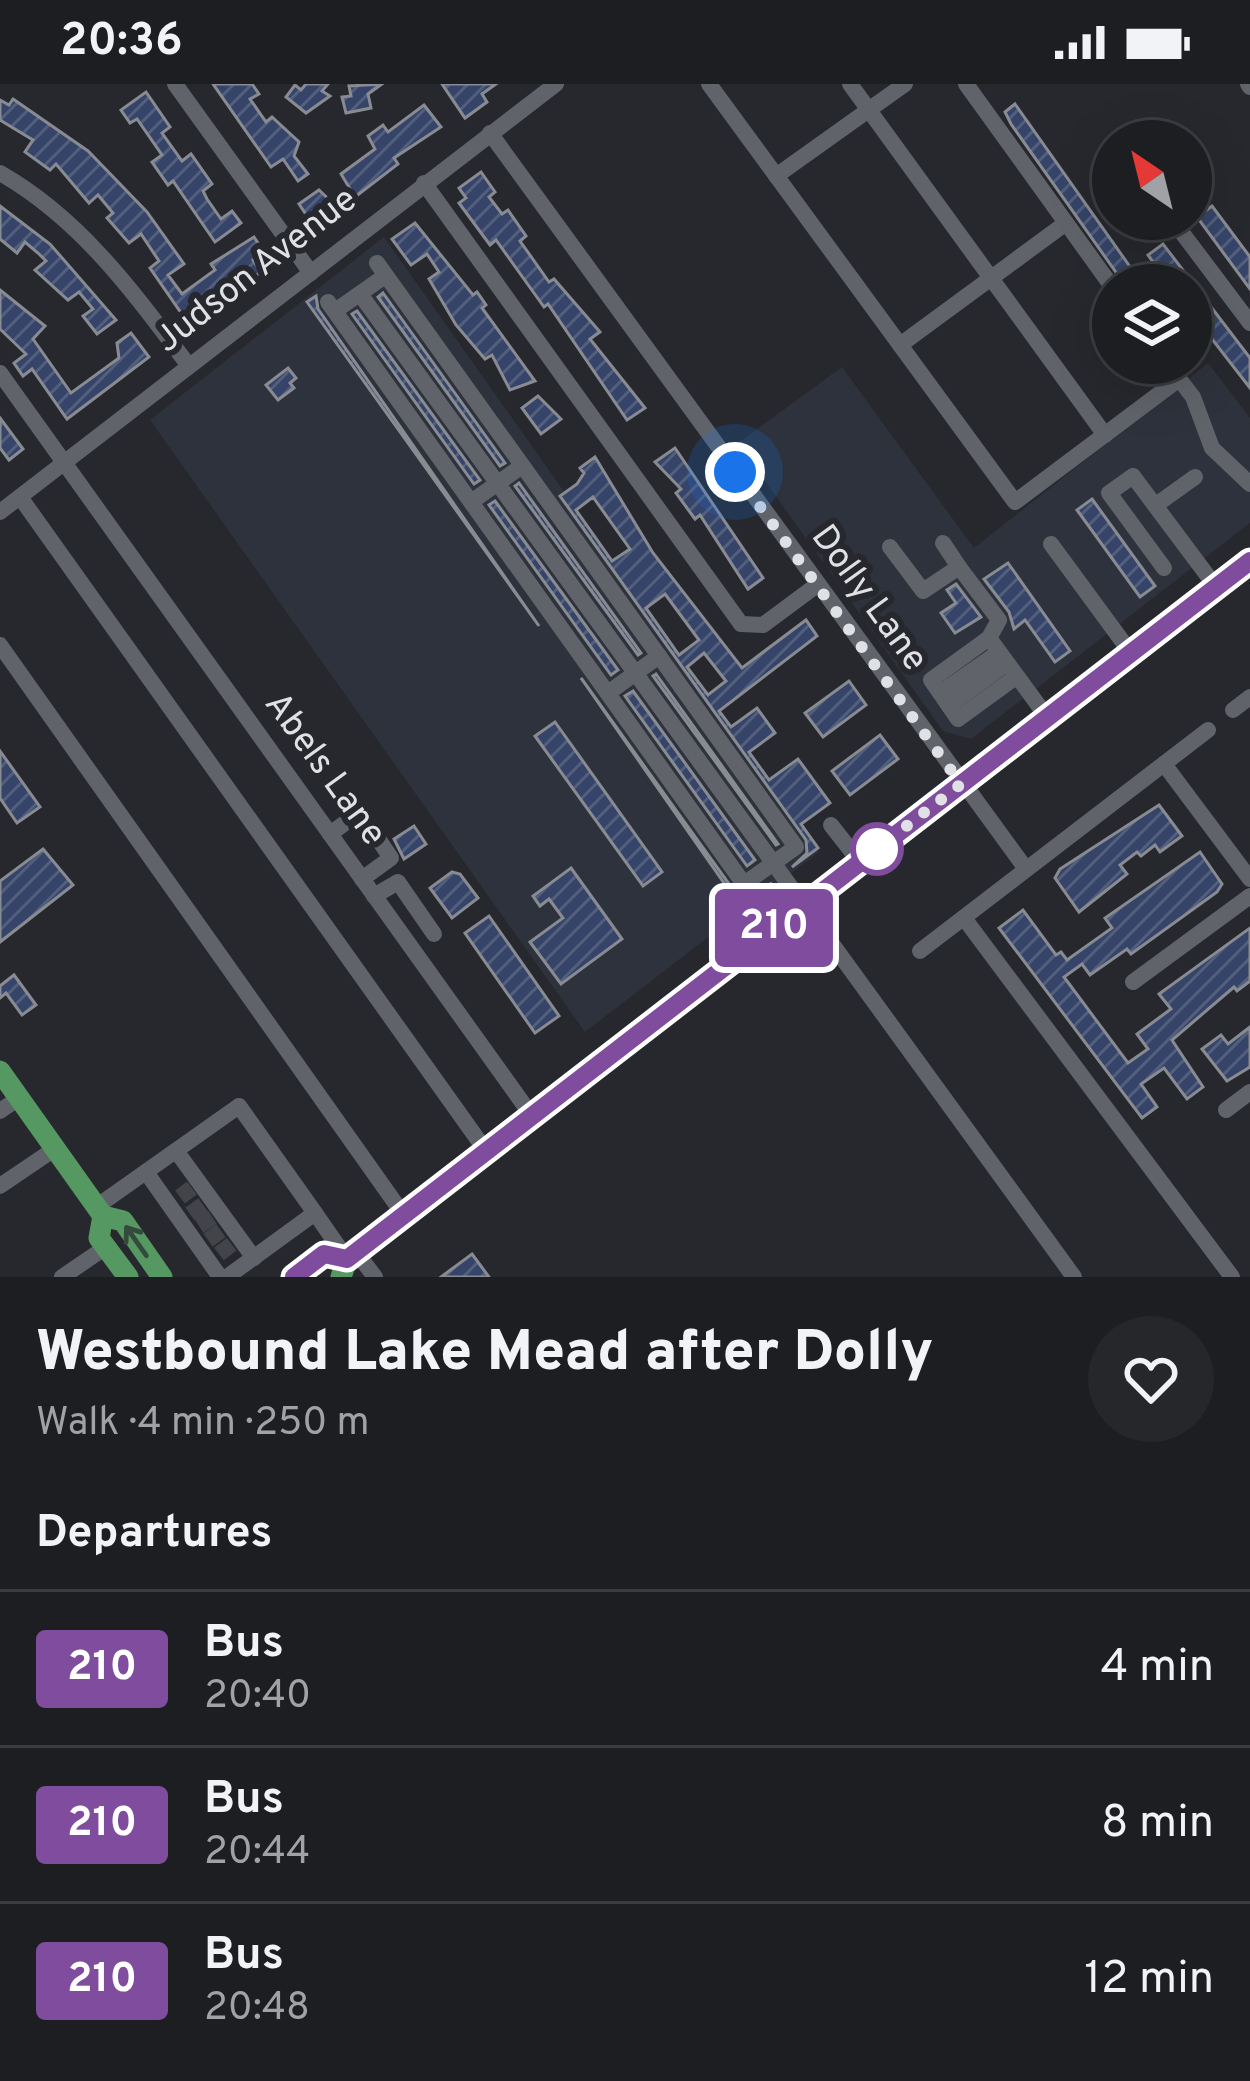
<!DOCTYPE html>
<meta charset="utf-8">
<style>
:root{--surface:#1c1e22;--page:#25272a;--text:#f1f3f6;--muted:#a0a2a5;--line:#3a3c40}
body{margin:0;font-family:Overpass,sans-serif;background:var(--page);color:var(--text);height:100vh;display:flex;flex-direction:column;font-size:45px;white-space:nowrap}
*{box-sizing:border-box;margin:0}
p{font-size:39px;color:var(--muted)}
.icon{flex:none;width:66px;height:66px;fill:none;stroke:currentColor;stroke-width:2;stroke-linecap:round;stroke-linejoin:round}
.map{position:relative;height:1193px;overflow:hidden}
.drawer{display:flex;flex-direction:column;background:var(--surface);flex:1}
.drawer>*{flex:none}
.badge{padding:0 24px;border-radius:9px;font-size:42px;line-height:78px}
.needle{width:78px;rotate:325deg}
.controls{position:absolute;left:1092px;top:36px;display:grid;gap:24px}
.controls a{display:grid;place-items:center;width:120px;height:120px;border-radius:50%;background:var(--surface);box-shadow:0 12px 48px #0002,0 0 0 3px var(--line);font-size:60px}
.you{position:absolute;width:60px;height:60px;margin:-30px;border:9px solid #fff;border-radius:50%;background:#1a73e8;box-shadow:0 0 0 18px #1a73e833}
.map>.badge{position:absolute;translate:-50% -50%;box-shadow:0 0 0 6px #fff}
h2{padding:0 36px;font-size:45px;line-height:108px}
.round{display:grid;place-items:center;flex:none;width:126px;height:126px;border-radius:63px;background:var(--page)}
.head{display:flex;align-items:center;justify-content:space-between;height:204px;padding:0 36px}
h1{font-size:57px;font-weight:800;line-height:90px}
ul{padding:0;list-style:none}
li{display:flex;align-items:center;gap:36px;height:156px;padding:0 36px;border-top:3px solid var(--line)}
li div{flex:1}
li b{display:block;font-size:45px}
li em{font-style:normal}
li .badge{min-width:132px;font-weight:700;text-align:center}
.status{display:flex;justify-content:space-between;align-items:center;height:84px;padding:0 60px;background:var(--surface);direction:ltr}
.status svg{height:33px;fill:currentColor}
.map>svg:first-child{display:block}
.built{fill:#2e323c}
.building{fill:url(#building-hatch);stroke:#888b91;stroke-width:3;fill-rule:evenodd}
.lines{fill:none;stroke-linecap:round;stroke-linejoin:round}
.minor-tunnel{stroke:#424449;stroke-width:16;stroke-dasharray:16 8;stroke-linecap:butt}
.minor{stroke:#606369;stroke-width:16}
.major{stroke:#569861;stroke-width:21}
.oneway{stroke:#344a3d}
.line-casing{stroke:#fff;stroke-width:27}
.line{stroke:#804c9e;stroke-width:18}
.walk{stroke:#dfe1e5;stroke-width:12;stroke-dasharray:0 21.6}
.stop-dot{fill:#fff;stroke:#804c9e;stroke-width:6}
.labels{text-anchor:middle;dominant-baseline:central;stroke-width:12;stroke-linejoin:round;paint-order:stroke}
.street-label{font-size:36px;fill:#dfe1e5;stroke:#26282e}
</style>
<div class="status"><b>20:36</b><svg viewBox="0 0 49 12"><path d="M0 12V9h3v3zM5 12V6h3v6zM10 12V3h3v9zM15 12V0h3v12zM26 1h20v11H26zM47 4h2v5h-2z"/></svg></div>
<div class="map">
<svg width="1250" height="1193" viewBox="0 0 1250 1193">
<defs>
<pattern id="building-hatch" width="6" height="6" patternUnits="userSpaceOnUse" patternTransform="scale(3)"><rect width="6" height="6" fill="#354468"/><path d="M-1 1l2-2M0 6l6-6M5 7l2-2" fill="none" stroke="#525f7d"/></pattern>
</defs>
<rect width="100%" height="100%" fill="#26282e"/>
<g class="built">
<polygon points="384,153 819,768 585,948 150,336"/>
<polygon points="1208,279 1250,334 1250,439 971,655 943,647 738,359 842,283 974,464"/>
</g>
<g class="building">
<polygon points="213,0 252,0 259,10 250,15 266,38 272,33 299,58 294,72 308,90 298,97 283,75 271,83"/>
<polygon points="306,0 328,0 322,7 330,12 306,29 286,13 295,1 301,6"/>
<polygon points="382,0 368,10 371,24 346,29 342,13 351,12 349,2"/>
<polygon points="442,0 496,0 482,10 487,18 465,34"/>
<polygon points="146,8 170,43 162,49 182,77 191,70 212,100 203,107 207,115 221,135 232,127 241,139 215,158 173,97 168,101 152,78 162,71 137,35 130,39 121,26"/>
<polygon points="13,15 88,67 147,128 184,180 168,191 182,210 215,186 211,180 254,153 264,168 253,176 261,188 250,196 243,187 223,202 230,212 202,232 196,224 184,233 150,184 159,177 141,150 129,159 107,134 113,129 98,111 89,119 56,80 50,86 25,68 33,56 0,36 0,16 9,21"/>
<polygon points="1015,20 1138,194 1156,182 1148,171 1163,160 1250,274 1250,304 1191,228 1191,201 1125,201 1011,40 1005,28"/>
<polygon points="424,21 441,43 394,74 398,80 355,113 341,90 375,65 368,52 383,41 388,48"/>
<polygon points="481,88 495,108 489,113 502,130 508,126 526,152 520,157 549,198 554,195 600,248 590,255 645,324 627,336 548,220 544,223 496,156 490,161 459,119 466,114 459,104"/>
<polygon points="319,106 341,127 315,144 299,120"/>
<polygon points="0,122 50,160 116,236 97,250 83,232 93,225 79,208 68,216 35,186 46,177 38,169 25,158 17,169 0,155"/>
<polygon points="1212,122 1250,173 1250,205 1197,133"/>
<polygon points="415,139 473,211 477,208 486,221 482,224 535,297 510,306 492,271 485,275 456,241 429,195 439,188 427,170 411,181 392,155"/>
<polygon points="0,206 45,242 33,255 71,309 119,274 117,259 131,249 149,273 67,335 32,285 23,292 14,279 26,270 0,245"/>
<polygon points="383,209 505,379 500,382 378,213"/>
<polygon points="316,212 318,225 539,542 307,218"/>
<polygon points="357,227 480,396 474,400 352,230"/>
<polygon points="288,284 296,294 290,299 294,304 278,316 266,301"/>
<polygon points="538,312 561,335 541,350 522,324"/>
<polygon points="0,334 23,365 9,376 0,364"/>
<polygon points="675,364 763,494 748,505 700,431 695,435 676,409 681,405 655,378"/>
<path d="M595,373l58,96 89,115 64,-48 11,16 -98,75 12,16 26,-19 18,25 -26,19 20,28 29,-21 32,44 -29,21 17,24 -26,19 15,-14 -1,-13 -246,-344 17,-12 7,-11 -4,-5zM593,413l37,52 -18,12 -36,-51zM665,510l34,46 -20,15 -33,-47zM704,569l22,28 -18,14 -21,-28z"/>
<polygon points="519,399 641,569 638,571 515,402"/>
<polygon points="1092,415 1155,502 1140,513 1077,426"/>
<polygon points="495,417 618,586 611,591 489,421"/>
<polygon points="1008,479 1070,567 1055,578 1025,536 1014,545 1009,528 984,495"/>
<polygon points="956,500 981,533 955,549 941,529 956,519 947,506"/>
<polygon points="656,590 778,760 776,761 653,592"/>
<polygon points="581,594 734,807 746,812 772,799 740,822"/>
<polygon points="849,597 866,621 823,653 805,629"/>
<polygon points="633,607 755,776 747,782 625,612"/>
<polygon points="555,638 662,788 643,802 535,652"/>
<polygon points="880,651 898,675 850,711 832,687"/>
<polygon points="0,667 40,723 17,739 0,714"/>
<polygon points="1159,721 1182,752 1160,768 1155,761 1141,772 1137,768 1120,781 1127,790 1079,828 1055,794 1060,785"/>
<polygon points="414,742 426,760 404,775 394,755"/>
<polygon points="43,765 73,801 0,858 0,797"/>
<polygon points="1200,768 1222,800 1217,808 1131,870 1127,865 1090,891 1082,880 1064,893 1128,979 1148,965 1137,950 1171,925 1159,910 1250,844 1250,897 1237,907 1234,903 1172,956 1203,1003 1187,1015 1164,984 1141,1000 1157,1023 1142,1034 999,844 1023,826 1056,871 1061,868 1067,876 1112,844 1105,834"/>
<polygon points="571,784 622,855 561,900 530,858 563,834 549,815 540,822 533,812"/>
<polygon points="452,788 460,790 478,814 452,834 430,804"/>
<polygon points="489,832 559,932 535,949 465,849"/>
<polygon points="14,891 36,921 22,931 6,909 0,914 0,902"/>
<polygon points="1250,943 1250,983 1227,997 1202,965 1221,951 1228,960"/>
<polygon points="472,1170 489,1193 441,1193"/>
</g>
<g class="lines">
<g class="minor-tunnel">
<polyline points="180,1113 192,1104"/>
<polyline points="190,1130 204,1120"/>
<polyline points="199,1142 213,1133"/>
<polyline points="208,1156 222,1146"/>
<polyline points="219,1170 232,1160"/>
</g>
<g class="minor">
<polyline points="175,0 311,189"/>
<polyline points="709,0 1015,418 1179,295"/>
<polyline points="850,0 1105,351"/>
<polyline points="966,0 1113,204"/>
<polyline points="1248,0 1250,3"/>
<polyline points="490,49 1026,785"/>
<path d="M0,89c81,46 134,120 189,193"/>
<polyline points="776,92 905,0"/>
<polyline points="424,99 741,540 763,541 817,501"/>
<polyline points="1180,146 1250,239"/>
<polyline points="360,210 1074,1193"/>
<polyline points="328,218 744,800 796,763 377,179"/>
<polyline points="335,227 385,192"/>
<polyline points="900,261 1066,139"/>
<polyline points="1167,279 1193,313 1212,364 1250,400"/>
<polyline points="0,289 532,1032"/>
<polyline points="20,413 486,1067"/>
<polyline points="471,418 522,382"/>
<polyline points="1156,421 1195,393"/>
<polyline points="0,428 556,0"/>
<polyline points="943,459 959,483"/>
<polyline points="1051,460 1131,569"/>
<polyline points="890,463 923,507 959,483 999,536 989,554"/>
<polyline points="1164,484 1109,409 1133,392 1216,503"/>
<polyline points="0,561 403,1130"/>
<polyline points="1017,592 958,635 931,596 989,554 1047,633"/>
<polyline points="608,609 659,572"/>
<polyline points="940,609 999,568"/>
<polyline points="949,622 1007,579"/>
<polyline points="1233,626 1250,613"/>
<polyline points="1164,680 1250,795"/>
<polyline points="831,741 860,778"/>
<polyline points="330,750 360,728 391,774 362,795"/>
<polyline points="374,812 398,798 434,850"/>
<polyline points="964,834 1232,1193"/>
<polyline points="920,867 1208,646"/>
<polyline points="1133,898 1250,812"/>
<polyline points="1226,1026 1250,1008"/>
<polyline points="0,1027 19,1014"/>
<polyline points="177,1068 254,1174"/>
<polyline points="146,1088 220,1193"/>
<polyline points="0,1102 56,1064"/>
<polyline points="96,1123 239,1022 315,1129 227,1193"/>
<polyline points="315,1129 347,1175"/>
<polyline points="356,1168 375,1193"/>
<polyline points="62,1193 106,1163"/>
</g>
<g class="major">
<polyline points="0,987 103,1132 123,1137 162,1193"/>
<polyline points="103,1132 99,1154 128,1193"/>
<polyline points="294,1193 324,1170 347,1175"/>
<polyline points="341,1193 347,1175 403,1130 1250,477"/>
</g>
</g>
<defs><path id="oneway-shaft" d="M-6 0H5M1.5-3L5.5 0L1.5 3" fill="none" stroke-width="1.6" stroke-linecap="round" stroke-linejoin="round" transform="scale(3)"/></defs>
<use class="oneway" href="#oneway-shaft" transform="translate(136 1157) rotate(-125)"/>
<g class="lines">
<g class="line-casing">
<polyline id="line" points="294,1193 324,1170 347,1175 1250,477"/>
</g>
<use href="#line" class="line"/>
<polyline class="walk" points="735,388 961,700 877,765"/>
</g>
<circle class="stop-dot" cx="877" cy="765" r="24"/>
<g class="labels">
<g class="street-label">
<text transform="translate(257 187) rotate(-38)">Judson Avenue</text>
<text transform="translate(868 515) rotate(54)">Dolly Lane</text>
<text transform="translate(324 686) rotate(54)">Abels Lane</text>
</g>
</g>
</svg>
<div class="controls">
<a><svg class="needle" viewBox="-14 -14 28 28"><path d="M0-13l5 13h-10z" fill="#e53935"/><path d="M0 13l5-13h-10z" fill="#a0a2a5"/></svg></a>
<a><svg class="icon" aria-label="layers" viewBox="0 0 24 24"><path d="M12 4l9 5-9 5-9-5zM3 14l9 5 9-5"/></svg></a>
</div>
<div class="you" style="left:735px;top:388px"></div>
<b class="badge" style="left:774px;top:844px;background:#804c9e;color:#fff">210</b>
</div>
<section class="drawer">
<div class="head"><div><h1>Westbound Lake Mead after Dolly</h1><p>Walk · 4 min · 250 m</p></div><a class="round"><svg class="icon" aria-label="heart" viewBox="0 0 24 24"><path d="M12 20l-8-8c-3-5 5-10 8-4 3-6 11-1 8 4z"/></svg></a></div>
<h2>Departures</h2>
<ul>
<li><span class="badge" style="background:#804c9e;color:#fff">210</span><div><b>Bus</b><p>20:40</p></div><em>4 min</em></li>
<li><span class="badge" style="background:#804c9e;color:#fff">210</span><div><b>Bus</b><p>20:44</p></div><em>8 min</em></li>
<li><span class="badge" style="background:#804c9e;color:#fff">210</span><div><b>Bus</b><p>20:48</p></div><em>12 min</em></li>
</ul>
</section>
